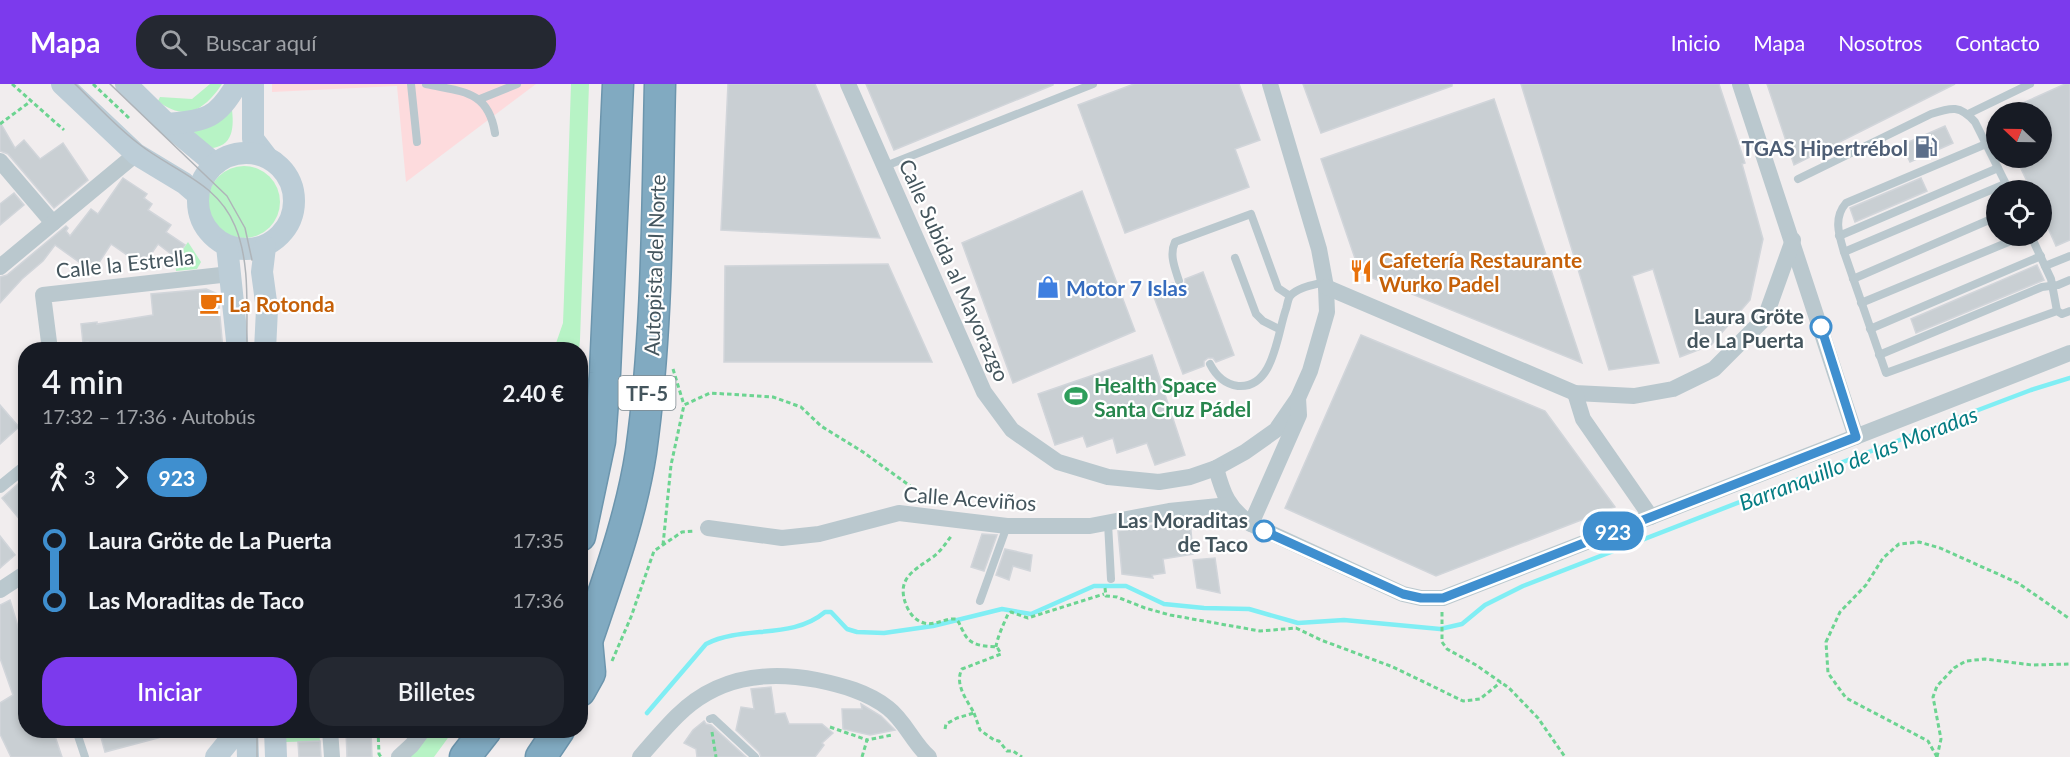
<!DOCTYPE html>
<html lang="es">
<meta charset="utf-8">
<style>
:root{--surface:#171b24;--page:#242831;--text:#f1f3f6;--muted:#9ea1a6;--accent:#7c3aed}
body{margin:0;font-family:Lato,sans-serif;background:var(--page);color:var(--text);height:100vh;display:flex;flex-direction:column;font-size:22px;white-space:nowrap}
*{box-sizing:border-box;margin:0}
p{font-size:20px;color:var(--muted)}
.icon{flex:none;width:33px;height:33px;fill:none;stroke:currentColor;stroke-width:2;stroke-linecap:round;stroke-linejoin:round}
.map{position:relative;flex:1;overflow:hidden}
.drawer{position:absolute;left:18px;top:258px;width:570px;height:396px;display:flex;flex-direction:column;background:var(--surface);border-radius:24px;box-shadow:0 3px 9px #0003}
.drawer>*{flex:none}
.badge{padding:0 12px;border-radius:20px;font-size:21px;line-height:39px}
.needle{width:39px;rotate:292deg}
.buttons{position:absolute;left:1986px;top:18px;display:grid;gap:12px}
.buttons a{display:grid;place-items:center;width:66px;height:66px;border-radius:50%;background:var(--surface);box-shadow:0 3px 9px #0003;font-size:30px}
.map>.badge{position:absolute;translate:-50% -50%;box-shadow:0 0 0 3px #fff}
.legs{display:flex;align-items:center;gap:9px;height:66px;padding:0 24px;font-size:20px}
.legs p{margin-inline-start:auto}
.summary{display:flex;align-items:center;justify-content:space-between;height:102px;padding:0 24px}
h1{font-size:33px;font-weight:600;line-height:45px}
.primary-button{display:flex;gap:12px;margin-top:auto;padding:12px 24px}
.primary-button a{flex:1;height:69px;border-radius:24px;background:var(--accent);color:#fff;font-size:24px;font-weight:600;line-height:69px;text-align:center}
.primary-button a+a{background:var(--page);color:var(--text)}
ul{padding:0 24px;list-style:none}
li{display:flex;align-items:center;gap:21px;height:60px;font-size:22px}
li i{display:grid;place-items:center;width:9px;height:100%;margin:0 8px;background:currentColor}
li i::after{content:'';width:15px;height:15px;margin:-8px;border:4px solid;border-radius:50%;background:var(--surface)}
li p{margin-inline-start:auto}
li:first-child i{background:linear-gradient(#0000 50%,currentColor 0)}
li:last-child i{background:linear-gradient(currentColor 50%,#0000 0)}
header{display:flex;align-items:center;gap:36px;box-sizing:border-box;height:84px;padding:0 30px;background:var(--accent);color:#fff}
header strong{font-size:28px}
nav{display:flex;gap:33px;margin-inline-start:auto;font-size:21px}
.search{width:420px;height:54px;background:var(--page);display:flex;align-items:center;gap:15px;box-sizing:border-box;padding:0 21px;border-radius:24px;color:var(--muted);font-size:22px}
.map>svg:first-child{display:block}
.medical{fill:#fddbdd}
.green{fill:#b7f3c5}
.lines{fill:none;stroke-linecap:round;stroke-linejoin:round}
.stream{stroke:#80eef4;stroke-width:4.5}
.building{fill:#c9cfd3;stroke:#d1d5da;stroke-width:1.5}
.motorway-casing{stroke:#6c95ad;stroke-width:33}
.path{stroke:#6cd491;stroke-width:3;stroke-dasharray:4.5 3;stroke-linecap:butt}
.service{stroke:#bac8ce;stroke-width:8}
.pedestrian{stroke:#bac8ce;stroke-width:12}
.minor{stroke:#bac8ce;stroke-width:16}
.secondary{stroke:#bccdd7;stroke-width:22}
.motorway{stroke:#81aac1;stroke-width:30}
.tram{stroke:#afb4b9;stroke-width:1.5}
.line-1-casing{stroke:#fff;stroke-width:14}
.line-1{stroke:#3f8fcf;stroke-width:9}
.stop-1-dot{fill:#fff;stroke:#3f8fcf;stroke-width:3}
.labels{text-anchor:middle;dominant-baseline:central;stroke-width:4.5;stroke-linejoin:round;paint-order:stroke}
.shield{fill:#fff;stroke:#7c888e;stroke-width:1.5}
.shield-label{font-size:20px;font-weight:bold;fill:#44555d}
.service-label{font-size:21px;font-weight:bold;fill:#4e5e75;stroke:#fff;text-anchor:end}
.food-label{font-size:21px;font-weight:bold;fill:#c56008;stroke:#fff;text-anchor:start}
.street-label{font-size:21px;fill:#44555d;stroke:#fff}
.shop-label{font-size:21px;font-weight:bold;fill:#366cbe;stroke:#fff;text-anchor:start}
.stop-label{font-size:21px;font-weight:bold;fill:#44555d;stroke:#fff;text-anchor:end}
.leisure-label{font-size:21px;font-weight:bold;fill:#27864d;stroke:#fff;text-anchor:start}
.water-label{font-size:22px;font-style:italic;fill:#057c83;stroke:#fff}
</style>
<header>
<strong>Mapa</strong>
<div class="search"><svg class="icon" aria-label="search" viewBox="0 0 24 24"><circle cx="10" cy="10" r="6"/><path d="M15 15l6 6"/></svg>Buscar aquí</div>
<nav><a>Inicio</a><a>Mapa</a><a>Nosotros</a><a>Contacto</a></nav>
</header>
<div class="map">
<svg width="2070" height="673" viewBox="0 0 2070 673">
<rect width="100%" height="100%" fill="#f1edee"/>
<polygon class="medical" points="272,0 536,0 406,98 397,2 272,8"/>
<g class="green">
<path d="M210,0h12c-17,25 -36,39 -64,17l2,-4 32,2z"/>
<polygon points="571,0 589,0 580,256 579,265 554,265 563,239 564,213"/>
<path d="M231,18c2,15 6,40 -14,45 -5,2 -10,1 -14,-2 -4,-4 -8,-11 -11,-16z"/>
<circle cx="244" cy="118" r="36"/>
<polygon points="188,158 201,178 197,185 176,187 175,177"/>
<polygon points="286,647 319,647 320,657 286,658"/>
<polygon points="431,647 453,647 434,673 409,673"/>
</g>
<g class="lines">
<path class="stream" d="M647,629l59,-69c37,-19 86,-4 119,-32h6l16,17 10,3 27,1 49,-7 69,-17 29,5 63,-28h32l38,18 40,4 45,1 49,14 46,-3 96,9 22,-5 23,-19 38,-19 413,-160 95,-36 39,-12"/>
</g>
<g class="building">
<polygon points="728,0 815,0 880,154 721,146"/>
<polygon points="866,0 1053,0 1053,1 894,66"/>
<polygon points="1134,0 1239,0 1260,56 1235,65 1249,103 1125,149 1078,21"/>
<polygon points="1303,0 1452,0 1452,2 1321,49"/>
<polygon points="1521,0 1719,0 1745,79 1742,80 1763,155 1750,216 1711,261 1680,273 1653,185 1632,192 1659,279 1609,286"/>
<polygon points="1767,0 1955,0 1794,81"/>
<polygon points="2065,0 2070,0 2070,156 2056,162 2042,130 2042,106 2031,106 2016,74 2042,74 2042,28 2003,28"/>
<polygon points="1494,15 1582,279 1360,189 1321,75"/>
<polygon points="0,38 15,64 24,56 40,75 63,59 88,96 54,124 8,70 0,67"/>
<polygon points="1945,42 1953,59 1910,78 1902,61"/>
<polygon points="123,94 147,110 144,114 152,120 148,126 171,141 166,148 185,161 175,173 158,160 143,182 111,160 93,188 55,161 43,177 22,195 0,219 0,193 7,191 66,142 68,144 66,147 70,152 91,125 98,130"/>
<polygon points="1921,94 1927,107 1855,138 1850,124"/>
<polygon points="1082,107 1135,247 1013,299 962,159"/>
<polygon points="14,109 24,121 0,141 0,120"/>
<polygon points="888,180 932,278 724,278 725,182"/>
<polygon points="2037,181 2044,196 1916,249 1911,235"/>
<polygon points="1203,188 1234,271 1216,278 1213,274 1208,274 1204,277 1204,282 1183,290 1152,208 1173,199 1177,203 1181,203 1185,199 1185,195"/>
<polygon points="206,205 218,210 223,266 89,266 88,258 83,259 81,240 97,238 97,240 153,231 151,210"/>
<polygon points="1361,251 1545,327 1615,423 1436,492 1285,424"/>
<polygon points="1152,271 1185,371 1155,381 1147,359 1117,369 1113,354 1087,363 1083,352 1055,361 1038,310"/>
<polygon points="0,321 19,343 0,360"/>
<polygon points="26,393 26,443 2,414"/>
<polygon points="1190,435 1193,470 1163,475 1165,489 1152,491 1153,494 1122,490 1118,447"/>
<polygon points="982,450 997,451 984,487 971,483"/>
<polygon points="0,452 15,471 0,484"/>
<polygon points="1005,465 1032,471 1030,487 1013,482 1009,496 996,491"/>
<polygon points="1215,474 1220,509 1197,504 1193,476"/>
<polygon points="10,516 26,569 26,646 53,646 62,673 11,673 0,650 0,619 13,611 0,574 0,521"/>
<polygon points="771,603 775,630 785,629 789,640 822,640 833,649 822,659 824,661 815,673 761,673 759,668 736,646 741,623 754,625 751,605"/>
<polygon points="861,620 881,632 895,646 870,651 843,645 842,625 862,625"/>
<polygon points="704,637 706,640 711,641 746,673 697,673 696,665 684,659 693,646"/>
<polygon points="99,646 172,646 173,650 105,668"/>
<polygon points="346,646 371,646 372,673 347,673"/>
<polygon points="320,657 321,673 299,673 298,658"/>
</g>
<g class="lines">
<g class="motorway-casing">
<g id="motorway">
<polyline points="580,452 600,357 605,289 618,0"/>
<path d="M580,569l7,-12c21,-62 44,-124 54,-189 17,-121 16,-245 19,-368"/>
<polyline points="580,607 590,589 587,557"/>
<polyline points="465,673 486,646"/>
<polyline points="541,673 559,646"/>
</g>
</g>
<g class="path">
<polyline points="12,0 64,46"/>
<polyline points="93,0 130,35"/>
<polyline points="0,40 31,17"/>
<polyline points="673,285 684,321"/>
<polyline points="663,461 671,381 684,321 710,309 773,313 801,323 821,342 863,368 931,417"/>
<polyline points="1105,504 1106,512 1117,513 1145,524 1170,531 1260,547 1296,544 1321,556 1393,583 1463,617 1480,615 1501,598"/>
<polyline points="1442,528 1442,558 1447,565 1476,581 1509,604 1538,634 1565,673"/>
<path d="M996,563c1,-9 8,-24 12,-33l3,-2 17,6 76,-24"/>
<polyline points="612,577 631,533 654,467 682,448 695,447"/>
<polyline points="974,629 980,646 994,656 999,657 1007,667 1013,667 1022,673"/>
<polyline points="830,643 867,656"/>
<path d="M945,645l1,-5 11,-6 17,-5c-7,-13 -20,-29 -12,-44l39,-15 -4,-7c-14,-1 -28,-1 -34,-16 -3,-5 -3,-8 -7,-12 -11,-1 -21,7 -32,4 -8,-2 -14,-9 -17,-16 -12,-28 6,-36 26,-50 8,-6 13,-14 19,-22"/>
<polyline points="378,646 379,670 381,673"/>
<polyline points="712,648 716,673"/>
<polyline points="292,649 315,647"/>
<polyline points="862,673 867,656 892,651"/>
<polyline points="1937,673 1928,657 1846,614 1828,589 1826,558 1840,528 1866,501 1883,474 1899,460 1919,458 1940,464 2018,499 2070,535"/>
<polyline points="1937,673 1941,655 1933,613 1937,602 1954,584 1966,577 1985,575 2032,581 2070,580"/>
</g>
<g class="service">
<polyline points="411,0 417,58"/>
<path d="M426,0c36,8 62,6 69,49"/>
<polyline points="480,15 517,0"/>
<polyline points="1968,30 2030,0"/>
<path d="M1986,60l-140,59c-13,15 -7,32 -2,49l42,121 171,-62 5,3 8,-3"/>
<polyline points="883,83 1093,0"/>
<path d="M1798,95l133,-65c21,-7 29,-9 44,8l34,68"/>
<polyline points="1839,152 1998,84"/>
<polyline points="2031,152 2051,195 2057,227"/>
<polyline points="1844,168 2005,100"/>
<polyline points="1235,174 1256,230 1263,237 1279,245"/>
<polyline points="2045,182 2070,172"/>
<polyline points="1853,195 1996,133"/>
<path d="M1179,197c-4,-13 -10,-26 -4,-39l76,-28 27,74 12,8"/>
<polyline points="1861,219 2023,152"/>
<polyline points="1870,245 2041,172"/>
<polyline points="1879,271 2042,203 2058,201 2070,196"/>
<path d="M1210,280c6,12 14,20 28,22 36,3 39,-52 48,-77 1,-3 2,-10 4,-13 8,-9 24,-11 35,-14"/>
<polyline points="1108,439 1111,495"/>
<polyline points="980,517 1007,442"/>
<polyline points="710,635 713,634 755,673"/>
<polyline points="76,646 85,673"/>
</g>
<polyline class="pedestrian" points="0,403 26,382"/>
<g class="minor">
<polyline points="848,0 984,308 1012,346 1058,378 1108,393 1159,398 1190,393 1216,384 1245,368 1276,346 1298,314 1310,287 1327,228 1326,203 1319,165 1270,0"/>
<polyline points="1740,0 1856,353"/>
<polyline points="0,77 53,139"/>
<polyline points="0,183 136,70"/>
<polyline points="1326,203 1575,309 1634,312 1673,305 1714,285 1765,234 1793,156"/>
<polyline points="50,266 43,211 230,190"/>
<polyline points="1575,309 1583,335 1651,433"/>
<path d="M1216,384c7,26 12,40 35,56l152,70 18,4h22l627,-245"/>
<polyline points="1251,440 1299,331 1298,314"/>
<polyline points="708,444 782,454 819,450 899,429 1007,442 1090,442 1169,427 1229,421"/>
<polyline points="0,506 26,489"/>
<polyline points="330,646 332,673"/>
<polyline points="399,673 412,661 423,646"/>
<path d="M640,673c12,-14 24,-28 37,-41 39,-39 87,-46 140,-36 24,5 51,12 71,28 17,13 25,35 41,49"/>
</g>
<g class="secondary">
<polyline points="62,0 136,70 184,99 198,111"/>
<polyline points="126,0 167,40 215,80"/>
<polyline points="253,0 253,55 266,72"/>
<path d="M167,40c39,-4 49,-4 70,-40"/>
<circle cx="246" cy="117" r="48"/>
<polyline points="227,162 238,266"/>
<polyline points="265,163 262,188 267,225 265,266"/>
<polyline points="247,646 248,673"/>
<polyline points="275,646 276,673"/>
<polyline points="216,673 238,646"/>
</g>
<use href="#motorway" class="motorway"/>
<g class="tram">
<path d="M75,0c21,20 41,43 64,60 34,27 78,38 96,82 16,38 11,84 12,124"/>
<polyline points="110,0 227,112 245,144 252,176"/>
<polyline points="257,646 257,673"/>
</g>
</g>
<g class="lines">
<g class="line-1-casing">
<polyline id="line-1" points="1264,447 1403,510 1421,514 1443,514 1856,353 1821,243"/>
</g>
<use href="#line-1" class="line-1"/>
</g>
<defs>
<g id="fuel-bare" transform="scale(1.8)"><path d="M-5.5-6h7V0h2V4h1.3V-2.5L3-4.5l.8-.8L6-3V5H2.5V1h-1V6h-7ZM-4.2-4.7v3.2H.2V-4.7Z" fill="#5c6f8a" stroke="#fff" stroke-width="2.5" paint-order="stroke"/></g>
<g id="restaurant-bare" transform="scale(1.8)"><path d="M-5-6h1v4h1v-4h1v4h1v-4h1v5L-1.5 .5V6h-2V.5L-5-1ZM5-6V6H3V1.5H1.5Q1.5-4 5-6Z" fill="#e8710a" stroke="#fff" stroke-width="2.5" paint-order="stroke"/></g>
<g id="shop-bare" transform="scale(1.8)"><path d="M-5-2.5h2.3a2.7 3.5 0 0 1 5.4 0H5L5.5 6h-11ZM-1.5-2.5h3a1.5 2.3 0 0 0-3 0Z" fill="#3f7fe0" stroke="#fff" stroke-width="2.5" paint-order="stroke"/></g>
<g id="cafe-bare" transform="scale(1.8)"><path d="M-5.5-4.5H6V0H3Q3 3.5 0 3.5H-2.5Q-5.5 3.5-5.5 0ZM3-3.2v2h1.7v-2ZM-6 4.5H4V6H-6Z" fill="#e8710a" stroke="#fff" stroke-width="2.5" paint-order="stroke"/></g>
<g id="stadium-bare" transform="scale(1.8)"><path d="M0-5a6.5 5 0 1 0 0 10a6.5 5 0 1 0 0-10ZM-3.5-1.8h7v3.6h-7Z" fill="#2e9e5b" stroke="#fff" stroke-width="2.5" paint-order="stroke"/></g>
</defs>
<g fill-rule="evenodd">
<use href="#fuel-bare" x="1926" y="63"/>
<use href="#restaurant-bare" x="1361" y="187"/>
<use href="#shop-bare" x="1048" y="203"/>
<use href="#cafe-bare" x="211" y="219"/>
<use href="#stadium-bare" x="1076" y="312"/>
</g>
<g class="stop-1-dot">
<circle cx="1821" cy="243" r="10"/>
<circle cx="1264" cy="447" r="10"/>
</g>
<g class="labels">
<rect class="shield" x="618.5" y="292" width="57" height="34" rx="4.5"/>
<g class="shield-label">
<text x="647" y="309">TF-5</text>
</g>
<g class="service-label">
<text x="1908" y="63">TGAS Hipertrébol</text>
</g>
<g class="food-label">
<text x="1379" y="175">Cafetería Restaurante<tspan x="1379" dy="24">Wurko Padel</tspan></text>
<text x="229" y="219">La Rotonda</text>
</g>
<g class="street-label">
<text transform="translate(125 179) rotate(-6)">Calle la Estrella</text>
<text transform="translate(654 181) rotate(-88)">Autopista del Norte</text>
<text transform="translate(955 186) rotate(66)">Calle Subida al Mayorazgo</text>
<text transform="translate(970 414) rotate(4)">Calle Aceviños</text>
</g>
<g class="shop-label">
<text x="1066" y="203">Motor 7 Islas</text>
</g>
<g class="stop-label">
<text x="1804" y="231">Laura Gröte<tspan x="1804" dy="24">de La Puerta</tspan></text>
<text x="1248" y="435">Las Moraditas<tspan x="1248" dy="24">de Taco</tspan></text>
</g>
<g class="leisure-label">
<text x="1094" y="300">Health Space<tspan x="1094" dy="24">Santa Cruz Pádel</tspan></text>
</g>
<g class="water-label">
<text transform="translate(1858 374) rotate(-21)">Barranquillo de las Moradas</text>
</g>
</g>
</svg>
<div class="buttons">
<a><svg class="needle" viewBox="-14 -14 28 28"><path d="M0-13l5 13h-10z" fill="#e53935"/><path d="M0 13l5-13h-10z" fill="#9ea1a6"/></svg></a>
<a><svg class="icon" aria-label="locate" viewBox="0 0 24 24"><circle cx="12" cy="12" r="6"/><path d="M12 2v4M12 18v4M2 12h4M18 12h4"/></svg></a>
</div>
<b class="badge" style="left:1613px;top:447px;background:#3f8fcf;color:#fff">923</b>
<section class="drawer">
<div class="summary"><div><h1>4 min</h1><p>17:32 – 17:36 · Autobús</p></div><b>2.40 €</b></div>
<div class="legs"><svg class="icon" aria-label="walk" viewBox="0 0 24 24"><circle cx="13" cy="4" r="2"/><path d="M13 8l-2 6 4 7M11 14l-3 7M7 12l3-4h3l4 4"/></svg>3<svg class="icon" aria-label="forward" viewBox="0 0 24 24"><path d="M9 5l7 7-7 7"/></svg><b class="badge" style="background:#3f8fcf;color:#fff">923</b></div>
<ul>
<li><i style="color:#3f8fcf"></i><b>Laura Gröte de La Puerta</b><p>17:35</p></li>
<li><i style="color:#3f8fcf"></i><b>Las Moraditas de Taco</b><p>17:36</p></li>
</ul>
<div class="primary-button"><a>Iniciar</a><a>Billetes</a></div>
</section>
</div>
